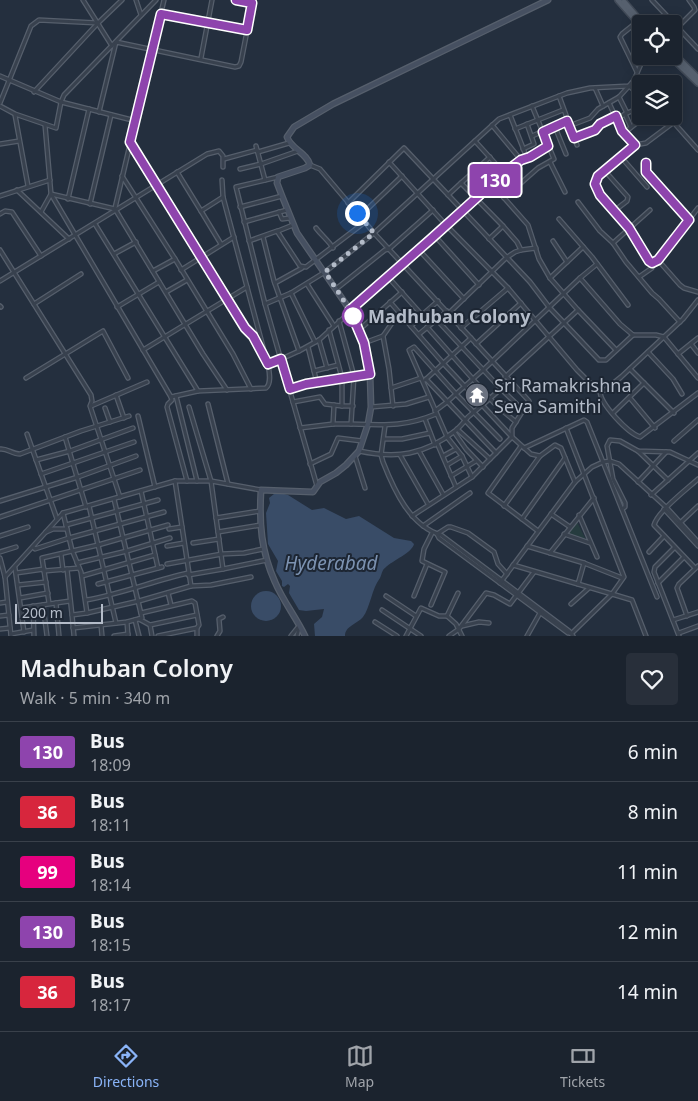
<!DOCTYPE html>
<meta charset="utf-8">
<style>
:root{--surface:#1b232e;--page:#282f3a;--text:#f1f3f6;--muted:#a0a4aa;--line:#39404a;--accent:#8ab4f8}
body{margin:0;font-family:"Noto Sans",sans-serif;background:var(--page);color:var(--text);height:100vh;display:flex;flex-direction:column;font-size:19px;white-space:nowrap}
*{box-sizing:border-box;margin:0}
p{font-size:16px;color:var(--muted)}
.icon{flex:none;width:28px;height:28px;fill:none;stroke:currentColor;stroke-width:2;stroke-linecap:round;stroke-linejoin:round}
.map{position:relative;height:636px;overflow:hidden}
.side{display:flex;flex-direction:column;background:var(--surface);flex:1}
.side>*{flex:none}
.badge{padding:0 10px;border-radius:4px;font-size:18px;line-height:32px}
.tools{position:absolute;left:632px;top:15px;display:grid;gap:10px}
.tools a{display:grid;place-items:center;width:50px;height:50px;border-radius:5px;background:var(--surface);box-shadow:0 2px 12px #0003,0 0 0 1px var(--line);font-size:25px}
.scale{position:absolute;left:15px;bottom:12px;width:88px;box-sizing:border-box;padding-left:5px;border:2px solid #b4bcc9;border-top:0;font-size:14px;line-height:18px;white-space:nowrap;color:#b4bcc9;-webkit-text-stroke:4px #1d2633;paint-order:stroke}
.you{position:absolute;width:25px;height:25px;margin:-12px;border:4px solid #fff;border-radius:50%;background:#1a73e8;box-shadow:0 0 0 8px #1a73e833}
.map>.badge{position:absolute;translate:-50% -50%;box-shadow:0 0 0 2px #fff}
.round{display:grid;place-items:center;flex:none;width:52px;height:52px;border-radius:5px;background:var(--page)}
.overview{display:flex;align-items:center;justify-content:space-between;height:85px;padding:0 20px}
h1{font-size:24px;font-weight:600;line-height:38px}
ul{padding:0;list-style:none}
li{display:flex;align-items:center;gap:15px;height:60px;padding:0 20px;border-top:1px solid var(--line)}
li div{flex:1}
li b{display:block;font-size:19px}
li em{font-style:normal}
li .badge{min-width:55px;font-weight:700;text-align:center}
.dock{display:flex;justify-content:space-around;align-items:center;height:70px;border-top:1px solid var(--line);background:var(--surface);font-size:14px;color:var(--muted)}
.dock a{display:grid;justify-items:center;gap:2px}
.dock .selected{color:var(--accent)}
.map>svg:first-child{display:block}
.green{fill:#263c3f}
.water{fill:#394c67}
.lines{fill:none;stroke-linecap:round;stroke-linejoin:round}
.street-casing{stroke:#565f6c;stroke-width:5.5}
.secondary-casing{stroke:#565f6c;stroke-width:7}
.primary-casing{stroke:#414a57;stroke-width:8}
.street{stroke:#38414e;stroke-width:3}
.secondary{stroke:#465061;stroke-width:4.5}
.primary{stroke:#56606e;stroke-width:5}
.line-casing{stroke:#fff;stroke-width:11}
.line{stroke:#8e44ad;stroke-width:8}
.walk{stroke:#b4bcc9;stroke-width:5;stroke-dasharray:0 9}
.stop-dot{fill:#fff;stroke:#8e44ad;stroke-width:2.5}
.labels{text-anchor:middle;dominant-baseline:central;stroke-width:4;stroke-linejoin:round;paint-order:stroke}
.stop-label{font-size:18px;font-weight:bold;fill:#b4bcc9;stroke:#1d2633;text-anchor:start}
.poi-label{font-size:18px;fill:#b4bcc9;stroke:#1d2633;text-anchor:start}
.water-label{font-size:19px;font-style:italic;fill:#7c92b1;stroke:#1d2633}
</style>
<div class="map">
<svg width="698" height="636" viewBox="0 0 698 636">
<rect width="100%" height="100%" fill="#242f3e"/>
<polygon class="green" points="576,520 587,542 565,534"/>
<g class="water">
<path d="M281,493l7,2 24,15 12,-2 22,11 13,-3 35,22 17,3 3,3c-2,9 -21,16 -29,24 -3,2 -3,6 -5,10 -8,10 -10,30 -17,39 -6,7 -18,9 -18,19h-30l-1,-12 8,-7 2,-8 -18,2 -7,-1 -10,-17 1,-7 -2,-2 -4,3 -2,-1v-5l-6,-10 2,-10 -10,-17 -2,-31 4,-10 -1,-5 5,-4z"/>
<circle cx="266" cy="606" r="15"/>
</g>
<g class="lines">
<g class="street-casing">
<g id="street">
<polyline points="83,0 112,46"/>
<polyline points="136,0 141,15"/>
<polyline points="235,0 252,3"/>
<polyline points="652,0 698,49"/>
<polyline points="161,14 247,30"/>
<polyline points="678,27 695,10 694,7 689,0"/>
<polyline points="201,58 212,0"/>
<polyline points="637,72 620,37 622,34 637,22"/>
<polyline points="0,76 61,102 136,121"/>
<polyline points="595,88 603,106"/>
<polyline points="34,92 98,23 122,0"/>
<polyline points="559,96 577,145"/>
<polyline points="619,97 627,113"/>
<polyline points="0,103 31,26 39,20 98,23"/>
<polyline points="609,103 616,118"/>
<polyline points="0,106 15,114 56,128 61,102 64,95 156,0"/>
<polyline points="99,112 116,42 235,67 239,66 241,62 253,0"/>
<polyline points="625,114 631,127"/>
<polyline points="15,115 28,186"/>
<polyline points="510,115 527,158"/>
<polyline points="668,116 698,150"/>
<polyline points="639,121 624,133 616,120 625,114 641,107"/>
<polyline points="45,125 51,194 171,397"/>
<polyline points="492,125 521,160"/>
<polyline points="569,126 590,118 598,109 619,97 629,86 641,96"/>
<polyline points="555,127 566,154"/>
<polyline points="515,129 563,110"/>
<polyline points="624,133 635,145 646,143 674,122"/>
<polyline points="532,136 567,121"/>
<polyline points="574,138 595,131 600,124 616,116"/>
<polyline points="475,141 504,173"/>
<polyline points="130,142 245,328 253,336 268,365 299,351 319,340 504,173 521,160 529,157 548,146"/>
<polyline points="0,144 19,141"/>
<polyline points="635,145 598,176 595,184 601,195 629,228 650,262 658,260 698,208"/>
<polyline points="256,146 265,180"/>
<polyline points="523,149 534,144 527,124"/>
<polyline points="258,152 289,143"/>
<polyline points="621,157 647,187"/>
<polyline points="224,159 257,150"/>
<polyline points="389,162 446,225 508,288 577,370 598,391 605,390 621,377 683,319 698,300"/>
<polyline points="550,162 565,192"/>
<polyline points="646,163 646,173 689,220"/>
<polyline points="310,165 320,169 374,233 529,401 512,428 512,437 472,477 412,516"/>
<polyline points="240,169 261,164 298,151"/>
<polyline points="605,171 628,197 627,201 614,211"/>
<polyline points="177,172 201,211 223,197"/>
<polyline points="122,176 175,259 233,354 251,389"/>
<polyline points="278,177 236,187 265,304 317,486"/>
<polyline points="461,183 490,157"/>
<polyline points="491,183 528,225 539,259 550,278 578,310 616,350"/>
<polyline points="17,190 69,239"/>
<polyline points="448,195 461,183 503,226 489,239"/>
<polyline points="0,196 50,180"/>
<polyline points="504,198 538,168 554,159 532,106"/>
<polyline points="68,199 89,109"/>
<polyline points="578,202 600,231 613,243"/>
<polyline points="348,203 404,148 530,282 549,307 599,360 606,360 633,335"/>
<polyline points="90,204 111,115"/>
<polyline points="240,207 282,196"/>
<polyline points="115,208 164,0"/>
<polyline points="650,210 613,243 626,262 652,293 659,299 680,322"/>
<polyline points="201,211 221,244"/>
<polyline points="41,212 51,194 115,209 203,354 227,390"/>
<polyline points="279,212 282,219 290,218"/>
<polyline points="0,214 5,211 12,212 41,256"/>
<polyline points="360,216 402,176"/>
<polyline points="559,219 592,257 628,305"/>
<polyline points="244,222 287,210"/>
<polyline points="95,224 198,391"/>
<path d="M316,228c6,8 12,12 17,20"/>
<polyline points="278,231 293,225"/>
<polyline points="435,236 479,285"/>
<polyline points="263,237 274,281 299,351"/>
<polyline points="249,241 277,231 300,266 306,267 365,222"/>
<polyline points="553,241 567,262"/>
<polyline points="0,250 91,395 92,401 90,406 120,497"/>
<polyline points="419,250 464,299"/>
<polyline points="521,250 536,248"/>
<polyline points="114,254 136,242"/>
<polyline points="658,260 680,285 684,288 698,292"/>
<polyline points="181,270 234,237"/>
<polyline points="153,271 175,259"/>
<polyline points="388,277 422,315 411,326"/>
<polyline points="639,277 652,268 652,263"/>
<polyline points="550,278 583,247"/>
<polyline points="580,278 597,264"/>
<polyline points="0,281 207,154 219,151 223,156 223,167"/>
<polyline points="275,283 302,268"/>
<polyline points="307,284 334,326"/>
<polyline points="247,287 266,358"/>
<polyline points="336,289 385,250 389,249 433,210"/>
<polyline points="166,292 187,280"/>
<polyline points="291,293 315,342"/>
<polyline points="390,302 443,363 512,437 531,454 540,456"/>
<polyline points="34,304 81,274"/>
<polyline points="265,304 291,293 325,272 374,233 499,119 567,93 590,88 629,86 634,80 641,64 649,56"/>
<polyline points="0,306 1,307"/>
<polyline points="117,307 159,282"/>
<polyline points="449,313 506,258 515,252 521,250 517,242 503,226"/>
<polyline points="422,315 438,301"/>
<polyline points="436,319 501,389 523,410"/>
<polyline points="427,327 494,403 502,402 505,405 504,412 516,422"/>
<polyline points="461,328 508,288"/>
<polyline points="329,330 342,378 342,406 353,406"/>
<polyline points="359,330 402,292"/>
<polyline points="419,334 447,311"/>
<polyline points="383,336 389,369 393,406"/>
<polyline points="319,340 327,368"/>
<polyline points="364,343 383,336 392,323 401,314"/>
<polyline points="476,344 521,303"/>
<polyline points="691,344 698,353"/>
<polyline points="308,347 317,383"/>
<polyline points="143,350 247,287 223,197 222,180"/>
<polyline points="648,352 673,379 682,394"/>
<polyline points="678,354 698,338"/>
<polyline points="630,369 674,413"/>
<polyline points="314,371 338,365"/>
<polyline points="505,377 578,310"/>
<polyline points="26,378 103,331 128,378"/>
<polyline points="426,379 496,453"/>
<polyline points="425,380 471,338"/>
<polyline points="391,388 421,378"/>
<polyline points="290,389 306,384 370,374"/>
<path d="M600,391c0,13 28,42 40,46l58,-44"/>
<polyline points="116,395 124,418"/>
<polyline points="176,396 197,481"/>
<polyline points="630,398 655,428"/>
<polyline points="293,402 320,397 325,404 342,406"/>
<polyline points="208,404 228,484"/>
<polyline points="91,406 147,382"/>
<polyline points="189,407 211,481 223,569"/>
<polyline points="371,407 406,404 429,397"/>
<polyline points="105,408 110,422"/>
<polyline points="435,411 447,402 483,370 580,278 620,324 633,335 656,335 664,337 698,378"/>
<polyline points="613,413 644,383"/>
<polyline points="138,416 155,487"/>
<polyline points="425,419 435,445"/>
<polyline points="333,424 334,405"/>
<path d="M351,424c33,1 54,3 85,-10"/>
<path d="M385,426l-4,29 2,7c11,28 27,64 58,73l128,96 4,5"/>
<polyline points="300,428 333,424 351,424 354,376 339,321"/>
<polyline points="457,429 490,459"/>
<polyline points="454,432 466,449 483,467"/>
<polyline points="27,434 57,519"/>
<polyline points="65,437 86,507"/>
<polyline points="384,439 402,439 430,433"/>
<polyline points="674,441 698,420"/>
<polyline points="437,443 456,487"/>
<polyline points="521,446 488,493 538,531"/>
<polyline points="524,448 584,420 587,422 657,597"/>
<path d="M0,449c7,-1 12,5 20,5l61,-23 48,-15"/>
<path d="M359,451c38,8 65,4 96,-20 5,-4 9,-9 13,-14 14,-12 28,-23 41,-36"/>
<polyline points="419,451 443,494"/>
<polyline points="638,451 668,480"/>
<polyline points="400,455 428,504"/>
<polyline points="355,456 365,488"/>
<polyline points="443,456 456,449"/>
<polyline points="36,460 70,451 133,428"/>
<polyline points="310,464 331,454 338,438 362,441"/>
<polyline points="447,465 462,456"/>
<polyline points="41,474 134,442"/>
<polyline points="451,476 476,461"/>
<polyline points="472,477 462,456 447,437 409,350 414,347 456,394 500,439"/>
<path d="M187,481l-20,-74 1,-3 4,-4 -1,-3 27,-6 68,-3c6,-5 3,-17 2,-24"/>
<polyline points="638,482 666,452"/>
<polyline points="141,491 158,568"/>
<polyline points="651,495 698,453"/>
<polyline points="0,501 78,477 136,456"/>
<polyline points="89,506 116,623"/>
<polyline points="504,506 540,456 555,445 561,448 575,482"/>
<polyline points="622,509 625,507 625,503 613,479 607,446 610,440 620,441 638,451 670,452 698,465"/>
<polyline points="664,509 698,546"/>
<polyline points="63,513 72,550 81,572 87,613 72,615 74,636"/>
<polyline points="551,514 570,527"/>
<polyline points="579,515 597,557"/>
<polyline points="0,517 140,470"/>
<polyline points="216,518 260,511"/>
<polyline points="522,519 565,458"/>
<polyline points="680,523 698,506"/>
<polyline points="66,525 158,500"/>
<polyline points="423,526 470,493"/>
<polyline points="169,529 182,527"/>
<polyline points="46,532 53,529 67,529"/>
<polyline points="218,532 261,525"/>
<polyline points="437,534 439,538 568,633 570,633"/>
<polyline points="437,534 448,527 451,527 468,533 494,552 498,564 507,574"/>
<polyline points="564,534 590,543"/>
<polyline points="0,536 28,527"/>
<polyline points="193,543 219,539"/>
<polyline points="167,546 184,543"/>
<polyline points="527,546 584,563 622,578"/>
<polyline points="33,547 35,549 69,538 164,512"/>
<polyline points="674,548 655,567 654,572 679,636"/>
<polyline points="0,552 16,547"/>
<polyline points="649,552 664,536"/>
<polyline points="550,553 594,498"/>
<polyline points="61,554 63,570"/>
<polyline points="0,558 5,577 11,636"/>
<polyline points="77,563 127,551 170,538"/>
<polyline points="167,564 222,554 244,553 263,549"/>
<polyline points="513,565 612,594 624,577 566,428"/>
<polyline points="15,568 24,632"/>
<path d="M695,568l-41,-43c4,-14 33,-36 44,-46"/>
<polyline points="67,569 72,615"/>
<polyline points="44,571 79,568"/>
<polyline points="16,573 44,569"/>
<polyline points="188,575 223,569 267,560"/>
<polyline points="82,576 155,555"/>
<polyline points="5,577 63,513 175,481 211,481 261,490"/>
<polyline points="500,583 575,482 592,467 603,462 610,461 619,464 667,508 698,542"/>
<polyline points="658,583 684,557"/>
<polyline points="98,584 162,567"/>
<polyline points="578,584 584,563"/>
<polyline points="18,585 46,582"/>
<polyline points="191,586 211,585 251,577"/>
<polyline points="168,593 171,605"/>
<polyline points="458,593 447,616 456,624 462,636"/>
<polyline points="386,596 416,616"/>
<polyline points="414,596 427,564"/>
<polyline points="20,598 48,593"/>
<path d="M86,600c35,-6 67,-19 102,-27"/>
<polyline points="0,603 7,602"/>
<polyline points="49,603 42,558 98,545 168,525"/>
<polyline points="56,603 59,636"/>
<polyline points="571,604 589,588"/>
<polyline points="43,605 47,636"/>
<polyline points="431,605 445,572 422,561 424,549 432,533"/>
<polyline points="33,606 34,636"/>
<polyline points="21,608 70,601"/>
<polyline points="382,610 421,636"/>
<polyline points="87,613 139,601 191,586 175,481"/>
<polyline points="141,613 192,601 195,603 199,625 197,628 158,636"/>
<polyline points="0,616 9,615"/>
<polyline points="687,616 677,588 679,584 698,566"/>
<polyline points="139,619 150,625 152,636"/>
<polyline points="135,620 139,636"/>
<polyline points="673,620 698,612"/>
<polyline points="127,622 128,636"/>
<polyline points="375,622 397,636"/>
<polyline points="101,625 102,636"/>
<polyline points="150,625 197,615"/>
<polyline points="462,626 479,622 489,623"/>
<polyline points="73,628 127,622 142,618 114,499"/>
<polyline points="0,629 10,628"/>
<polyline points="679,633 698,626"/>
<polyline points="11,634 33,630"/>
<polyline points="571,634 612,594 632,600 646,636"/>
<polyline points="114,636 128,634"/>
<polyline points="197,636 197,628"/>
<polyline points="217,636 220,631 219,619 223,617"/>
<polyline points="291,636 299,626"/>
<polyline points="297,636 299,628"/>
<polyline points="406,636 421,608 439,616 447,616"/>
<polyline points="449,636 459,629 486,593 494,595 510,604 534,572"/>
<polyline points="527,636 540,613"/>
</g>
</g>
<g class="secondary-casing">
<path id="secondary" d="M305,636c-9,-19 -22,-35 -30,-54 -14,-31 -16,-59 -14,-92l52,2 7,-10 16,-9 10,-8 13,-14 9,-27 3,-17 -1,-33 -6,-31 -14,-33 -53,-77 -15,-37 -5,-13 1,-6 27,-9 5,-3c-3,-12 -19,-16 -23,-28l7,-10 39,-23 215,-104"/>
</g>
<g class="primary-casing">
<g id="primary">
<polyline points="618,0 641,26"/>
<polyline points="624,2 643,24"/>
<polyline points="674,54 698,78"/>
<polyline points="670,56 698,83"/>
</g>
</g>
<use href="#street" class="street"/>
<use href="#secondary" class="secondary"/>
<use href="#primary" class="primary"/>
</g>
<g class="lines">
<g class="line-casing">
<polyline id="line" points="236,0 252,3 247,30 161,14 130,142 245,328 253,336 268,364 281,359 290,389 306,384 370,374 364,343 350,310 432,238 504,173 521,160 530,157 548,146 543,132 567,121 574,138 595,130 600,124 616,116 622,131 635,145 598,176 595,184 600,195 629,228 649,261 652,263 658,260 689,220 646,172 646,163"/>
</g>
<use href="#line" class="line"/>
<polyline class="walk" points="353,316 354,320 350,310 325,272 374,233 357,213"/>
</g>
<defs>
<g id="temple-disc" transform="scale(1.25)"><circle r="9.5" fill="#6b7280" stroke="#1d2633"/><path d="M0-6L5-2H3V0L6.5 2.5H4V6H1.5V3h-3V6H-4V2.5H-6.5L-3 0V-2H-5Z" fill="#fff"/></g>
</defs>
<g fill-rule="evenodd">
<use href="#temple-disc" x="477" y="395"/>
</g>
<circle class="stop-dot" cx="353" cy="316" r="10"/>
<g class="labels">
<g class="stop-label">
<text x="368" y="316">Madhuban Colony</text>
</g>
<g class="poi-label">
<text x="494" y="385">Sri Ramakrishna<tspan x="494" dy="21">Seva Samithi</tspan></text>
</g>
<g class="water-label">
<text x="331" y="563">Hyderabad</text>
</g>
</g>
</svg>
<div class="tools">
<a><svg class="icon" aria-label="locate" viewBox="0 0 24 24"><circle cx="12" cy="12" r="6"/><path d="M12 2v4M12 18v4M2 12h4M18 12h4"/></svg></a>
<a><svg class="icon" aria-label="layers" viewBox="0 0 24 24"><path d="M12 4l9 5-9 5-9-5zM3 14l9 5 9-5"/></svg></a>
</div>
<div class="scale">200 m</div>
<div class="you" style="left:357px;top:213px"></div>
<b class="badge" style="left:495px;top:180px;background:#8e44ad;color:#fff">130</b>
</div>
<section class="side">
<div class="overview"><div><h1>Madhuban Colony</h1><p>Walk · 5 min · 340 m</p></div><a class="round"><svg class="icon" aria-label="heart" viewBox="0 0 24 24"><path d="M12 20l-8-8c-3-5 5-10 8-4 3-6 11-1 8 4z"/></svg></a></div>
<ul>
<li><span class="badge" style="background:#8e44ad;color:#fff">130</span><div><b>Bus</b><p>18:09</p></div><em>6 min</em></li>
<li><span class="badge" style="background:#d7263d;color:#fff">36</span><div><b>Bus</b><p>18:11</p></div><em>8 min</em></li>
<li><span class="badge" style="background:#e6007e;color:#fff">99</span><div><b>Bus</b><p>18:14</p></div><em>11 min</em></li>
<li><span class="badge" style="background:#8e44ad;color:#fff">130</span><div><b>Bus</b><p>18:15</p></div><em>12 min</em></li>
<li><span class="badge" style="background:#d7263d;color:#fff">36</span><div><b>Bus</b><p>18:17</p></div><em>14 min</em></li>
</ul>
</section>
<nav class="dock">
<a class="selected"><svg class="icon" aria-label="directions" viewBox="0 0 24 24"><path d="M12 3l9 9-9 9-9-9zM9 14v-3h6M13 9l2 2-2 2"/></svg>Directions</a>
<a><svg class="icon" aria-label="map" viewBox="0 0 24 24"><path d="M3 6l6-2 6 2 6-2v14l-6 2-6-2-6 2zM9 4v14M15 6v14"/></svg>Map</a>
<a><svg class="icon" aria-label="tickets" viewBox="0 0 24 24"><path d="M3 7h18v10H3zM15 7v10"/></svg>Tickets</a>
</nav>
